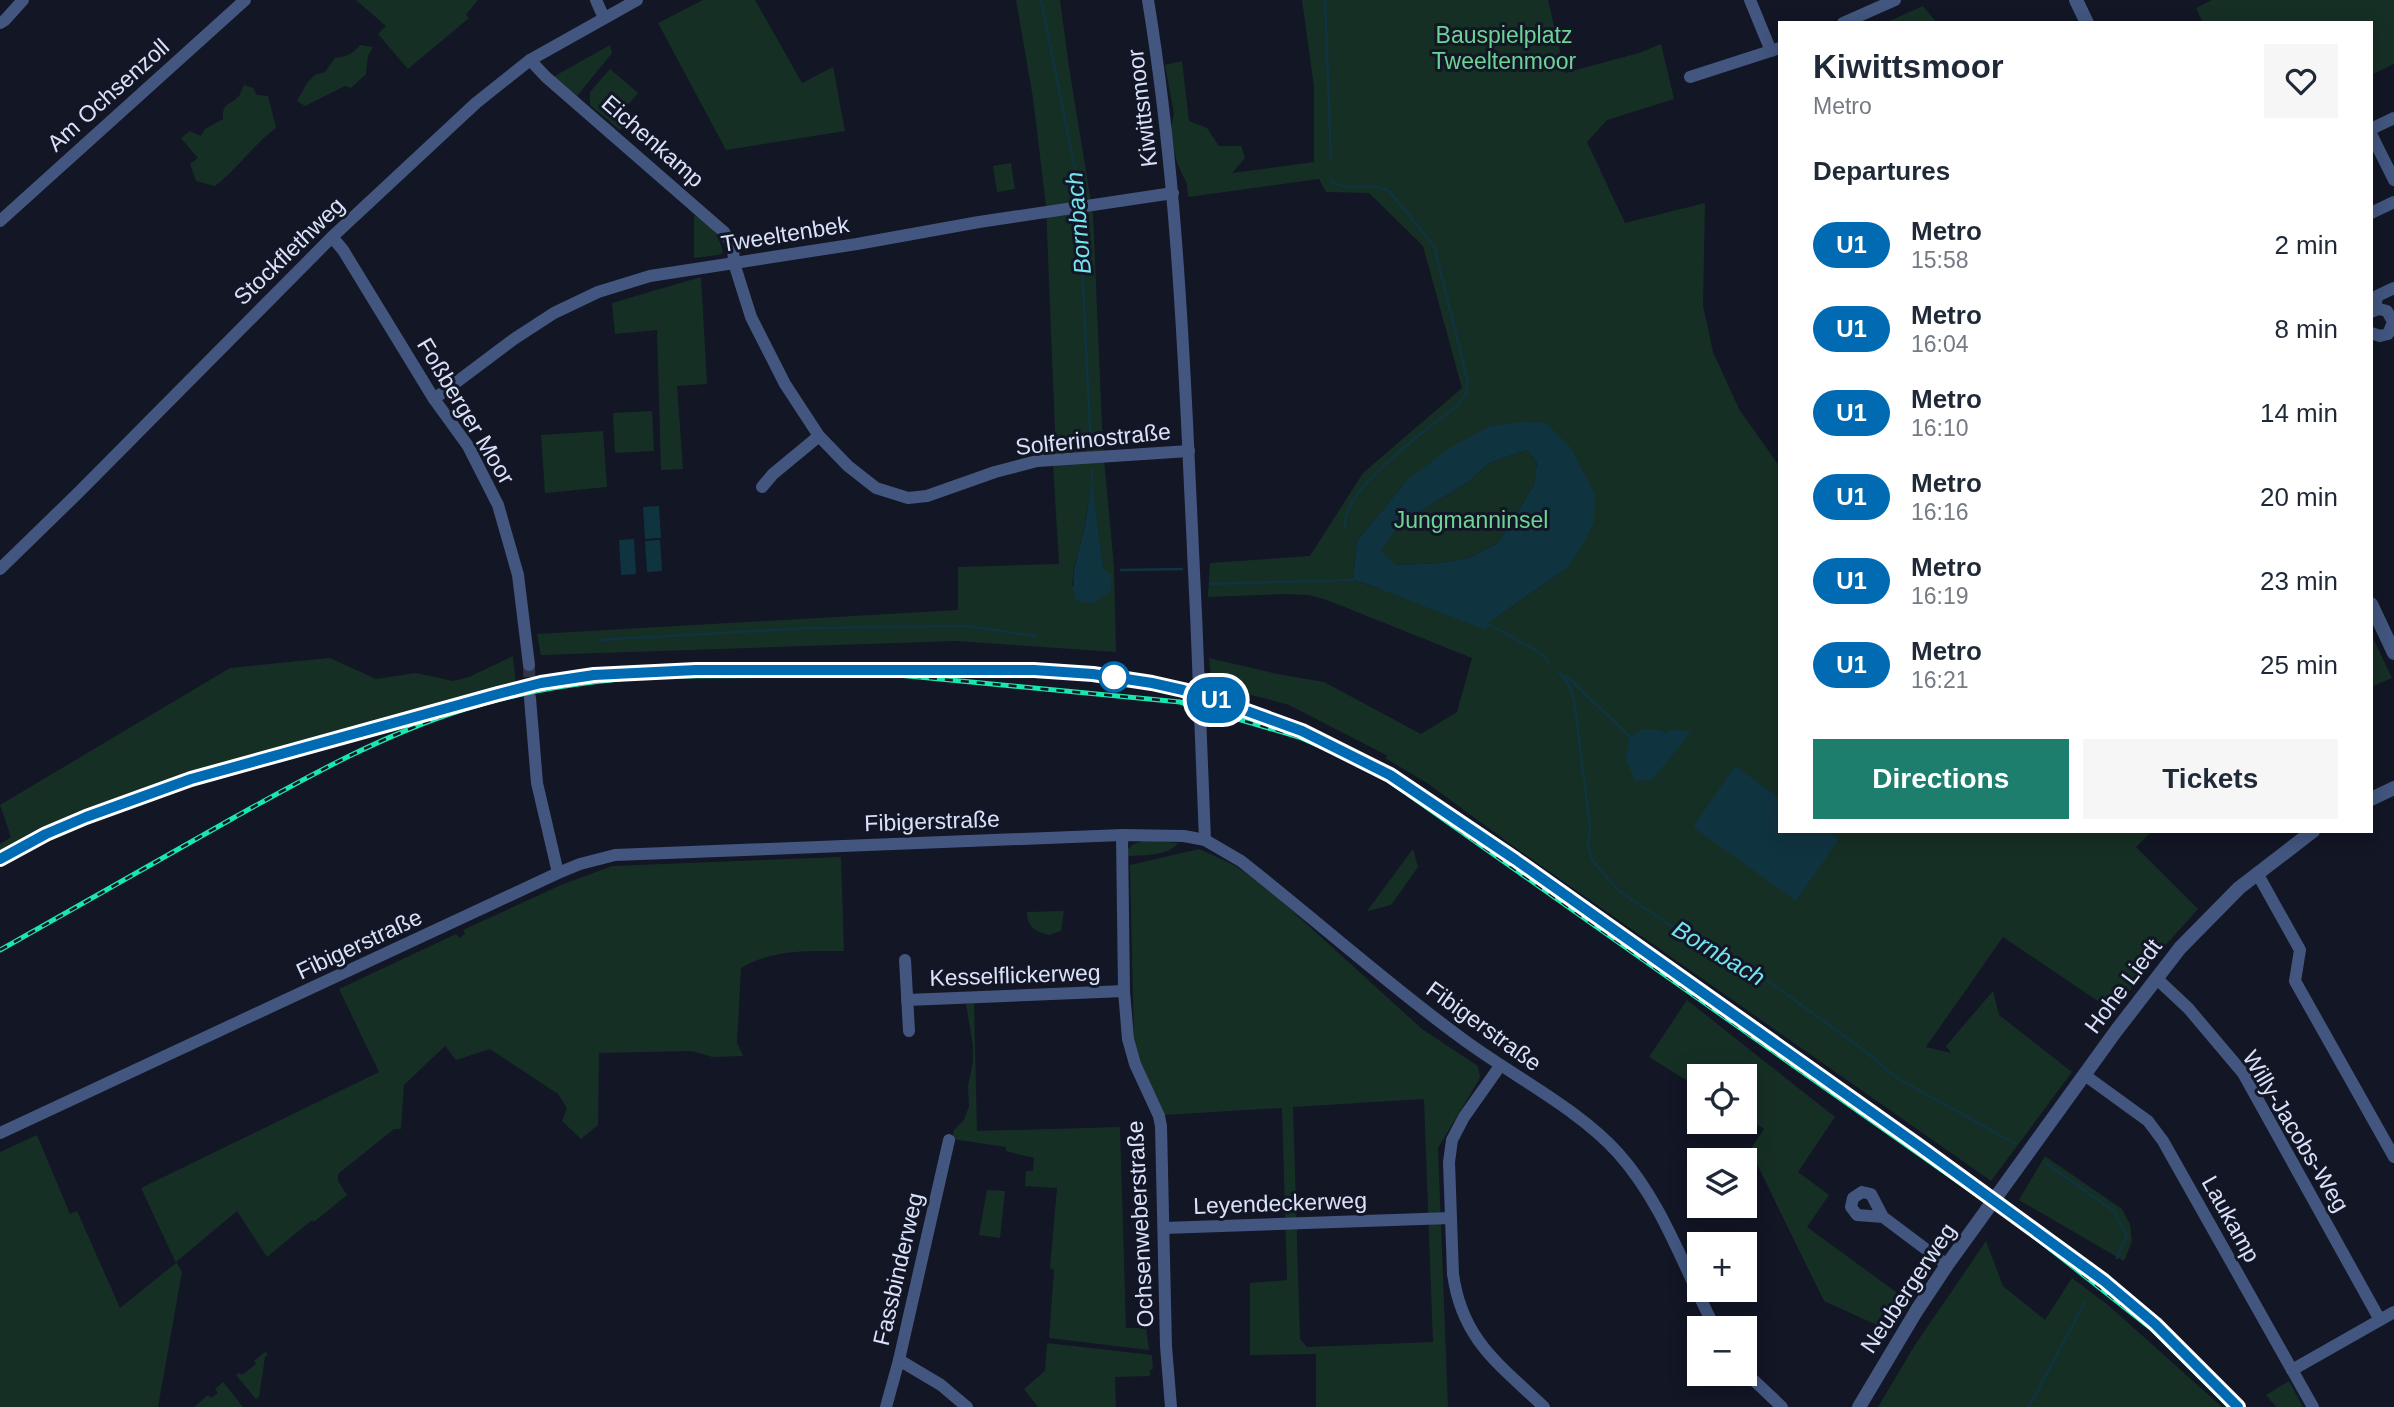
<!DOCTYPE html>
<meta charset="utf-8">
<style>
:root{--surface:#fff;--page:#f6f6f7;--text:#1f2937;--muted:#747a83;--accent:#1d7e6d}
body{margin:0;font-family:Helvetica,sans-serif;background:var(--page);color:var(--text);height:100vh;display:flex;flex-direction:column;font-size:26px;white-space:nowrap}
*{box-sizing:border-box;margin:0}
p{font-size:23px;color:var(--muted)}
.icon{flex:none;width:38px;height:38px;fill:none;stroke:currentColor;stroke-width:2;stroke-linecap:round;stroke-linejoin:round}
.map{position:relative;flex:1;overflow:hidden}
.details{position:absolute;left:1778px;top:21px;width:595px;height:812px;display:flex;flex-direction:column;background:var(--surface);border-radius:0px;box-shadow:0 4px 18px #0003}
.details>*{flex:none}
.badge{padding:0 14px;border-radius:23px;font-size:24px;line-height:46px}
.fabs{position:absolute;left:1687px;top:1064px;display:grid;gap:14px}
.fabs a{display:grid;place-items:center;width:70px;height:70px;border-radius:0px;background:var(--surface);box-shadow:0 4px 18px #0003;font-size:35px}
.map>.badge{position:absolute;translate:-50% -50%;box-shadow:0 0 0 4px #fff}
h2{padding:0 35px;font-size:26px;line-height:63px}
.round{display:grid;place-items:center;flex:none;width:74px;height:74px;border-radius:0px;background:var(--page)}
.head{display:flex;align-items:center;justify-content:space-between;height:119px;padding:0 35px}
h1{font-size:33px;font-weight:800;line-height:52px}
.primary-button{display:flex;gap:14px;margin-top:auto;padding:14px 35px}
.primary-button a{flex:1;height:80px;border-radius:0px;background:var(--accent);color:#fff;font-size:28px;font-weight:800;line-height:80px;text-align:center}
.primary-button a+a{background:var(--page);color:var(--text)}
ul{padding:0;list-style:none}
li{display:flex;align-items:center;gap:21px;height:84px;padding:0 35px}
li div{flex:1}
li b{display:block;font-size:26px}
li em{font-style:normal}
li .badge{min-width:77px;font-weight:700;text-align:center}
.map>svg:first-child{display:block}
.green{fill:#162f25;fill-rule:evenodd}
.water{fill:#103340;fill-rule:evenodd}
.lines{fill:none;stroke-linecap:round;stroke-linejoin:round}
.stream{stroke:#103340;stroke-width:2.5}
.minor-tunnel{stroke:#303545;stroke-width:12;stroke-dasharray:12 6;stroke-linecap:butt}
.minor{stroke:#42567f;stroke-width:12}
.tertiary{stroke:#42567f;stroke-width:14}
.rail-casing{stroke:#1ae7b0;stroke-width:5}
.rail{stroke:#121625;stroke-width:2.5;stroke-dasharray:8;stroke-linecap:butt}
.line-casing{stroke:#fff;stroke-width:16}
.line{stroke:#006ab3;stroke-width:10}
.stop-dot{fill:#fff;stroke:#006ab3;stroke-width:3.5}
.labels{text-anchor:middle;dominant-baseline:central;stroke-width:6;stroke-linejoin:round;paint-order:stroke}
.park-label{font-size:23px;fill:#6dd495;stroke:#121625}
.street-label{font-size:23px;fill:#dae2fb;stroke:#121625}
.water-label{font-size:24px;font-style:italic;fill:#73e4f0;stroke:#121625}
</style>
<div class="map">
<svg width="2394" height="1407" viewBox="0 0 2394 1407">
<rect width="100%" height="100%" fill="#121625"/>
<g class="green">
<polygon points="356,0 478,0 466,14 469,18 408,69 378,34 386,26"/>
<polygon points="703,0 755,0 802,83 833,67 845,131 726,150 658,23"/>
<path d="M1016,0h44l9,67 24,147 10,234 11,119 2,85 -160,-11 -415,14 -4,-21 421,-24v-43l101,-3 -6,-100 2,-33 -9,-225 -13,-108zM1092,482l11,86 -31,18 2,-19 9,-34z"/>
<path d="M1302,0h246l17,73 74,-20 22,-9 13,55 -67,21 -20,22 38,81 80,-20 -2,102 10,47 26,57 41,58v364h372l-16,16 62,62 -44,49 -40,54 -111,-75 -77,110 25,6 -5,-7 47,-55 6,24 73,57 -81,109 -471,-330 -93,-68 -42,-25 3,-2 -99,-51 -77,-20 -3,-27 68,16 47,8 97,52 36,-22 15,-54 -145,-58 -18,-5 -23,-1 -78,3 2,-34 100,-7 53,-83 99,-85 -39,-142 -54,-53 -43,-1 -7,-13 -131,18 -1,-13 -10,-21 -7,-31 4,-18 -9,-49 17,-4 7,60 18,7 12,18h22l4,12 -13,15 82,-11v-75zM1546,423l20,146 -78,54 -135,-43 4,-39 49,-60z"/>
<polygon points="2212,0 2394,0 2394,64 2371,75 2371,23 2203,23 2196,8"/>
<polygon points="1923,6 1937,23 1887,23 1887,22"/>
<path d="M360,45l13,2 -5,9 -2,18 -15,14 -6,-2 -40,20 -8,-5 10,-18 8,-8 10,-3 10,-14c11,-1 18,-4 25,-13z"/>
<polygon points="610,45 612,53 577,96 553,77"/>
<polygon points="610,69 638,93 620,114 627,121 620,130 590,105 590,92"/>
<path d="M244,85l9,3 4,7 11,1 8,32c-22,16 -38,40 -61,58l-19,-5 -6,-17 8,-6 -17,-20 9,-7 11,5 4,-7 18,-10c-1,-17 7,-13 16,-23 2,-3 3,-8 5,-11z"/>
<polygon points="1011,163 1015,189 997,192 993,166"/>
<path d="M694,215c16,7 26,21 29,38l-5,2 -24,3z"/>
<polygon points="701,277 707,384 677,386 683,469 661,470 657,330 615,334 612,303"/>
<polygon points="652,411 654,451 615,453 613,413"/>
<polygon points="603,431 607,487 545,493 541,435"/>
<polygon points="1527,450 1537,462 1534,485 1498,543 1469,558 1439,563 1396,565 1380,551 1392,534 1411,517 1468,482 1491,462"/>
<polygon points="2371,634 2392,678 2371,687"/>
<path d="M513,656l3,29c-61,12 -120,32 -180,49 -114,32 -230,62 -336,117v-7l11,-7 -11,-32 230,-137 100,-10 46,21 40,-6 37,8 16,-4z"/>
<path d="M1148,840l30,3c-9,13 -33,12 -49,13l-3,-4c6,-9 12,-10 22,-12z"/>
<path d="M1199,849l33,15 31,20 159,145 56,37 2,12 -42,70 10,259h-132v-53l-66,1v-72l37,-3 -5,-172 -118,7 -30,-66 -4,-184zM1424,1099l9,243 -126,5 -7,-8 -7,-232z"/>
<polygon points="1413,849 1418,867 1391,905 1367,911"/>
<path d="M841,857l3,94c-36,0 -72,-2 -103,17l-4,75 6,13 -31,1 -20,-6 -93,2 -1,72 -17,14 -19,-18 5,-13 -9,-14 -68,-45 -34,11 -11,-14 -41,39 -3,44h-7l-56,45v7l9,14 -33,27 -2,-2 -45,37 -30,-46 -61,51 6,10 -24,135h-158v-255l37,-17 33,79 7,-3 43,97 56,-45 -35,-75 238,-116 -40,-83 117,-55 3,4 6,-4 -2,-4 98,-45 51,-19z"/>
<path d="M1064,911l-3,20 -12,4c-13,-3 -22,-8 -22,-23z"/>
<polygon points="1687,1000 1835,1117 1798,1172 1829,1195 1807,1227 1896,1292 1901,1310 1888,1330 1824,1301 1750,1150 1764,1129 1745,1117 1745,1076 1699,1076 1699,1088 1649,1057"/>
<polygon points="974,1003 977,1131 1120,1127 1126,1328 1146,1328 1149,1350 1049,1338 1054,1270 1050,1268 1057,1188 1025,1186 1026,1171 1033,1171 1034,1158 1006,1151 1006,1147 952,1139 954,1130 964,1120 969,1106 968,1086 973,1062 973,1046 966,1004"/>
<polygon points="2045,1156 2122,1209 2130,1224 2132,1241 2124,1261 2019,1200"/>
<polygon points="987,1190 1005,1191 1000,1238 979,1235"/>
<polygon points="1986,1241 2003,1286 2045,1320 2072,1278 2108,1305 2222,1407 1878,1407 1915,1345"/>
<polygon points="1047,1343 1152,1355 1153,1369 1150,1370 1150,1376 1115,1377 1116,1407 1038,1407 1024,1389 1045,1371"/>
<polygon points="265,1352 268,1355 265,1357 259,1397 256,1399 236,1375 239,1373 242,1375 256,1364 254,1361"/>
<polygon points="2289,1381 2303,1407 2276,1407 2266,1395"/>
<polygon points="223,1382 243,1407 194,1407 208,1395 211,1398 218,1393 215,1389"/>
</g>
<g class="water">
<path d="M1521,422l25,1 25,25 24,47 -1,27 -11,23 -17,24 -78,54 -2,7 -119,-46 -14,-4 4,-39 49,-60 44,-33 40,-22zM1527,450l10,12 -3,23 -36,58 -29,15 -30,5 -43,2 -15,-14 11,-17 19,-17 57,-35 23,-20z"/>
<path d="M1092,479l11,89 9,8 -2,16 -18,12 -16,-4c-7,-24 1,-42 7,-66 4,-18 6,-37 9,-55z"/>
<polygon points="659,506 661,538 645,539 643,507"/>
<polygon points="634,539 636,574 621,575 619,540"/>
<polygon points="660,540 662,571 647,572 645,541"/>
<polygon points="1642,729 1655,729 1666,733 1672,729 1691,732 1652,780 1635,781 1625,758 1630,737"/>
<polygon points="1735,766 1780,798 1780,831 1828,831 1839,839 1796,901 1693,827"/>
</g>
<g class="lines">
<g class="stream">
<polyline points="1041,0 1078,185 1079,203"/>
<polyline points="1325,0 1331,161"/>
<path d="M1331,181c18,13 40,-1 58,10l45,55 34,136 -2,12 -9,12c-27,21 -118,85 -112,121"/>
<polyline points="1081,245 1091,448"/>
<polyline points="1092,470 1092,481"/>
<polyline points="1121,570 1182,569"/>
<polyline points="1210,584 1353,580"/>
<polyline points="1486,623 1539,652 1549,662"/>
<polyline points="600,640 808,628 967,626 1035,636"/>
<polyline points="1558,671 1568,683 1574,699 1590,826 1588,847 1593,861 1619,891 1720,958 1761,976 1861,1048 1897,1078 2016,1144"/>
<polyline points="1564,676 1572,681 1630,737"/>
<polyline points="2047,1164 2114,1211 2127,1235 2117,1258"/>
<polyline points="2029,1407 2085,1302"/>
</g>
<polyline class="minor-tunnel" points="529,665 530,698"/>
<g class="minor">
<polyline points="596,0 604,18"/>
<path d="M1148,0c23,140 32,280 39,422 7,139 13,279 18,418"/>
<polyline points="1750,0 1771,51"/>
<polyline points="0,23 5,20 23,0"/>
<polyline points="1843,23 1895,0"/>
<polyline points="530,60 546,77 724,232 733,246 734,263 751,317 785,384 819,436 848,466 876,488 908,498 927,496 995,472 1037,461 1189,451"/>
<polyline points="1690,77 1780,48"/>
<polyline points="2371,129 2394,118"/>
<polyline points="2371,134 2394,180"/>
<polyline points="2371,213 2394,202"/>
<polyline points="0,221 245,0"/>
<polyline points="332,237 343,250 434,399 468,446 498,505 518,575 529,665"/>
<polyline points="2375,310 2377,296 2394,288"/>
<polyline points="2371,312 2379,309 2387,311 2393,322 2388,334 2380,336 2371,333"/>
<polyline points="434,399 514,339 554,313 598,292 650,276 857,244 979,222 1173,193"/>
<polyline points="762,487 773,474 819,436"/>
<polyline points="0,569 79,492 332,237 476,103 530,60 637,0"/>
<polyline points="530,698 537,783 558,873"/>
<polyline points="1122,835 1124,991 1128,1039 1135,1064 1159,1116 1161,1126 1166,1346 1171,1407"/>
<polyline points="2257,873 2300,950 2295,981 2394,1157"/>
<polyline points="905,960 909,1031"/>
<polyline points="2156,978 2188,1008 2243,1073 2380,1320"/>
<polyline points="907,1000 1124,991"/>
<path d="M1500,1066l-36,51 -12,23 -3,22 4,112c9,66 47,91 91,133"/>
<polyline points="2086,1076 2148,1121 2163,1141 2313,1407"/>
<path d="M0,1133l558,-260 22,-9 35,-9 507,-20 62,1 21,4 36,21c74,58 144,121 219,176 49,37 118,71 158,116 45,50 66,116 97,175"/>
<polyline points="1883,1217 1857,1215 1851,1207 1853,1198 1862,1192 1871,1194 1883,1217 1947,1265"/>
<polyline points="1164,1228 1451,1218"/>
<polyline points="899,1360 941,1385 967,1407"/>
<polyline points="2292,1370 2394,1312"/>
<polyline points="1745,1372 1782,1407"/>
<polyline points="886,1407 899,1360 949,1140"/>
</g>
<g class="tertiary">
<polyline points="2076,0 2087,23"/>
<polyline points="2371,604 2394,653"/>
<polyline points="2371,799 2394,788"/>
<polyline points="1859,1407 1917,1310 1947,1265 2116,1031 2180,948 2239,888 2313,831"/>
</g>
<g class="rail-casing">
<g id="rail">
<path d="M943,670c50,0 101,-2 151,4 52,6 102,19 152,36"/>
<path d="M0,859c131,-72 279,-105 422,-144"/>
<path d="M0,950c79,-44 157,-89 235,-133 74,-41 149,-83 230,-108 59,-19 121,-27 182,-33l251,-1 282,27 119,35 35,15 54,28 632,445 132,104 78,78"/>
</g>
</g>
<use href="#rail" class="rail"/>
</g>
<g class="lines">
<g class="line-casing">
<polyline id="line" points="0,859 46,834 86,817 191,779 498,694 541,683 594,675 696,670 1034,670 1093,674 1152,683 1183,690 1211,698 1302,731 1390,775 1516,860 1919,1146 2104,1281 2155,1324 2238,1407"/>
</g>
<use href="#line" class="line"/>
</g>
<circle class="stop-dot" cx="1114" cy="677" r="14"/>
<g class="labels">
<g class="park-label">
<text x="1504" y="35">Bauspielplatz<tspan x="1504" dy="26">Tweeltenmoor</tspan></text>
<text x="1471" y="520">Jungmanninsel</text>
</g>
<g class="street-label">
<text transform="translate(108 95) rotate(-42)">Am Ochsenzoll</text>
<text transform="translate(1142 108) rotate(-97)">Kiwittsmoor</text>
<text transform="translate(653 141) rotate(41)">Eichenkamp</text>
<text transform="translate(785 234) rotate(-9)">Tweeltenbek</text>
<text transform="translate(289 251) rotate(-44)">Stockflethweg</text>
<text transform="translate(466 411) rotate(59)">Foßberger Moor</text>
<text transform="translate(1093 439) rotate(-6)">Solferinostraße</text>
<text transform="translate(932 821) rotate(-2)">Fibigerstraße</text>
<text transform="translate(359 944) rotate(-25)">Fibigerstraße</text>
<text transform="translate(1015 975) rotate(-2)">Kesselflickerweg</text>
<text transform="translate(2123 986) rotate(-53)">Hohe Liedt</text>
<text transform="translate(1484 1026) rotate(36)">Fibigerstraße</text>
<text transform="translate(2296 1131) rotate(59)">Willy-Jacobs-Weg</text>
<text transform="translate(1280 1203) rotate(-2)">Leyendeckerweg</text>
<text transform="translate(2231 1219) rotate(61)">Laukamp</text>
<text transform="translate(1140 1224) rotate(-93)">Ochsenweberstraße</text>
<text transform="translate(898 1269) rotate(-77)">Fassbinderweg</text>
<text transform="translate(1908 1288) rotate(-56)">Neubergerweg</text>
</g>
<g class="water-label">
<text transform="translate(1078 223) rotate(-95)">Bornbach</text>
<text transform="translate(1719 953) rotate(31)">Bornbach</text>
</g>
</g>
</svg>
<div class="fabs">
<a><svg class="icon" aria-label="locate" viewBox="0 0 24 24"><circle cx="12" cy="12" r="6"/><path d="M12 2v4M12 18v4M2 12h4M18 12h4"/></svg></a>
<a><svg class="icon" aria-label="layers" viewBox="0 0 24 24"><path d="M12 4l9 5-9 5-9-5zM3 14l9 5 9-5"/></svg></a>
<a>+</a>
<a>−</a>
</div>
<b class="badge" style="left:1216px;top:700px;background:#006ab3;color:#fff">U1</b>
<section class="details">
<div class="head"><div><h1>Kiwittsmoor</h1><p>Metro</p></div><a class="round"><svg class="icon" aria-label="heart" viewBox="0 0 24 24"><path d="M12 20l-8-8c-3-5 5-10 8-4 3-6 11-1 8 4z"/></svg></a></div>
<h2>Departures</h2>
<ul>
<li><span class="badge" style="background:#006ab3;color:#fff">U1</span><div><b>Metro</b><p>15:58</p></div><em>2 min</em></li>
<li><span class="badge" style="background:#006ab3;color:#fff">U1</span><div><b>Metro</b><p>16:04</p></div><em>8 min</em></li>
<li><span class="badge" style="background:#006ab3;color:#fff">U1</span><div><b>Metro</b><p>16:10</p></div><em>14 min</em></li>
<li><span class="badge" style="background:#006ab3;color:#fff">U1</span><div><b>Metro</b><p>16:16</p></div><em>20 min</em></li>
<li><span class="badge" style="background:#006ab3;color:#fff">U1</span><div><b>Metro</b><p>16:19</p></div><em>23 min</em></li>
<li><span class="badge" style="background:#006ab3;color:#fff">U1</span><div><b>Metro</b><p>16:21</p></div><em>25 min</em></li>
</ul>
<div class="primary-button"><a>Directions</a><a>Tickets</a></div>
</section>
</div>
